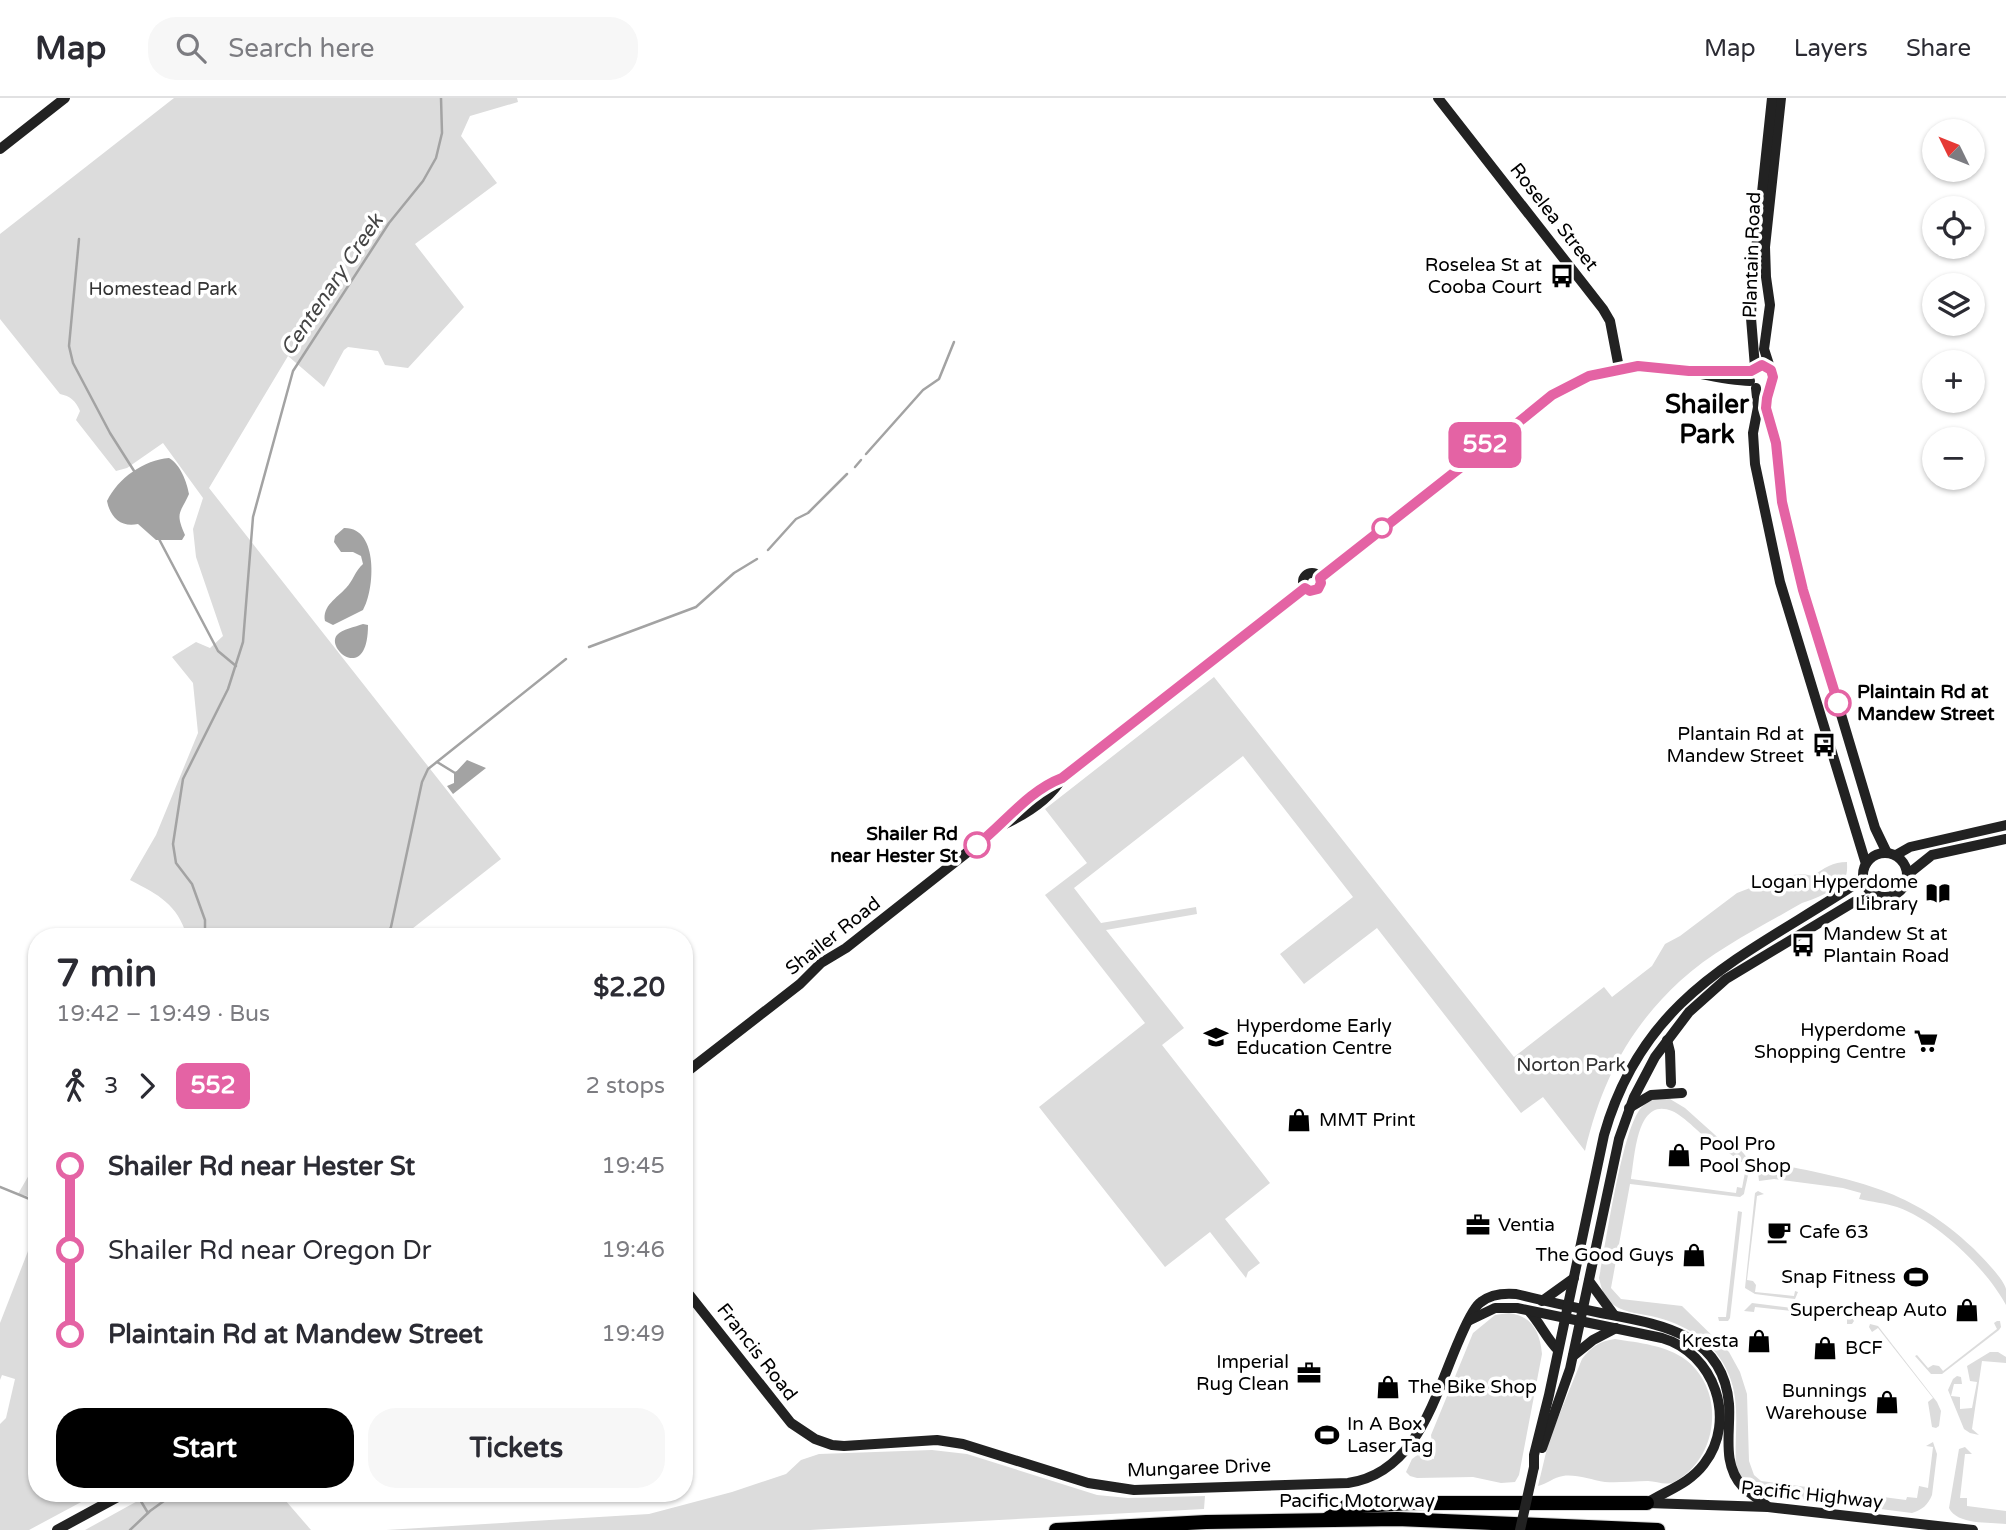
<!DOCTYPE html>
<meta charset="utf-8">
<style>
:root{--surface:#fff;--page:#f7f7f7;--text:#2b2b33;--muted:#7c7c81;--line:#e1e1e2;--accent:#000}
body{margin:0;font-family:"Varela Round",sans-serif;background:var(--page);color:var(--text);height:100vh;display:flex;flex-direction:column;font-size:26px;white-space:nowrap}
*{box-sizing:border-box;margin:0}
p{font-size:23px;color:var(--muted)}
.icon{flex:none;width:38px;height:38px;fill:none;stroke:currentColor;stroke-width:2;stroke-linecap:round;stroke-linejoin:round}
.map{position:relative;flex:1;overflow:hidden}
.panel{position:absolute;left:28px;top:830px;width:665px;height:574px;display:flex;flex-direction:column;background:var(--surface);border-radius:28px;box-shadow:0 2px 5px #0004}
.panel>*{flex:none}
.badge{padding:0 14px;border-radius:10px;font-size:24px;line-height:46px}
.needle{width:46px;rotate:313deg}
.fabs{position:absolute;left:1922px;top:21px;display:grid;gap:14px}
.fabs a{display:grid;place-items:center;width:63px;height:63px;border-radius:50%;background:var(--surface);box-shadow:0 2px 5px #0004;font-size:35px}
.map>.badge{position:absolute;translate:-50% -50%;box-shadow:0 0 0 4px #fff}
.legs{display:flex;align-items:center;gap:10px;height:77px;padding:0 28px;font-size:23px}
.legs p{margin-inline-start:auto}
.headline{display:flex;align-items:center;justify-content:space-between;height:119px;padding:0 28px}
h1{font-size:38px;font-weight:700;line-height:52px}
.cta{display:flex;gap:14px;margin-top:auto;padding:14px 28px}
.cta a{flex:1;height:80px;border-radius:28px;background:var(--accent);color:#fff;font-size:28px;font-weight:700;line-height:80px;text-align:center}
.cta a+a{background:var(--page);color:var(--text)}
ul{padding:0 28px;list-style:none}
li{display:flex;align-items:center;gap:24px;height:84px;font-size:26px}
li i{display:grid;place-items:center;width:10px;height:100%;margin:0 9px;background:currentColor}
li i::after{content:'';width:18px;height:18px;margin:-9px;border:5px solid;border-radius:50%;background:var(--surface)}
li p{margin-inline-start:auto}
li:first-child i{background:linear-gradient(#0000 50%,currentColor 0)}
li:last-child i{background:linear-gradient(currentColor 50%,#0000 0)}
header{display:flex;align-items:center;gap:42px;box-sizing:border-box;height:98px;padding:0 35px;background:var(--surface);border-bottom:2px solid var(--line)}
header strong{font-size:33px}
nav{display:flex;gap:38px;margin-inline-start:auto;font-size:24px}
.search{width:490px;height:63px;background:var(--page);display:flex;align-items:center;gap:18px;box-sizing:border-box;padding:0 24px;border-radius:28px;color:var(--muted);font-size:26px}
.map>svg:first-child{display:block}
.green{fill:#dcdcdc}
.water{fill:#a3a3a3}
.lines{fill:none;stroke-linecap:round;stroke-linejoin:round}
.stream{stroke:#a3a3a3;stroke-width:2.5}
.highway-casing{stroke:#dbdbdb;stroke-width:16}
.secondary{stroke:#222;stroke-width:10}
.highway{stroke:#000;stroke-width:14}
.secondary-bridge{stroke:#222;stroke-width:10}
.line-1-casing{stroke:#fff;stroke-width:16}
.line-1{stroke:#e463a4;stroke-width:10}
.stop-1-dot{fill:#fff;stroke:#e463a4;stroke-width:3.5}
.labels{text-anchor:middle;dominant-baseline:central;stroke-width:7;stroke-linejoin:round;paint-order:stroke}
.street-label{font-size:19px;fill:#000;stroke:#fff}
.poi-label{font-size:19px;fill:#000;stroke:#fff;text-anchor:end}
.park-label{font-size:19px;fill:#333;stroke:#fff}
.stop-label{font-size:19px;font-weight:bold;fill:#000;stroke:#fff;text-anchor:start}
.water-label{font-size:21px;font-style:italic;fill:#444;stroke:#fff}
.district-label{font-size:26px;font-weight:bold;fill:#000;stroke:#fff}
</style>
<header>
<strong>Map</strong>
<div class="search"><svg class="icon" aria-label="search" viewBox="0 0 24 24"><circle cx="10" cy="10" r="6"/><path d="M15 15l6 6"/></svg>Search here</div>
<nav><a>Map</a><a>Layers</a><a>Share</a></nav>
</header>
<div class="map">
<svg width="2006" height="1432" viewBox="0 0 2006 1432">
<rect width="100%" height="100%" fill="#fff"/>
<g class="green">
<path d="M174,0h343l1,4 -48,14 -9,20 36,47 -82,61 49,63 -56,61 -23,-3 -7,-14 -30,-4 -4,3 -20,37 -36,-31 -79,132 292,371 -98,77h-216c-10,-32 -28,-41 -57,-56l26,-45 42,-102 -5,-50 -21,-26 24,-15 14,6 13,-12 -27,-79 -3,-28 10,-31 -40,-55 -36,25 -11,3 -40,-51 4,-9c-4,-10 -10,-15 -20,-17l-60,-75v-85z"/>
<path d="M1214,579l300,380 90,-70 8,10 40,-31 13,-22 15,-8 57,-43 13,-5 8,2 9,-3 15,-11 21,-2 10,2c11,-8 20,-14 34,-14 0,5 1,12 -3,17 -9,12 -29,20 -42,24 -41,24 -87,46 -122,78 -52,48 -79,102 -95,170l-42,-54 -22,16 -144,-185 -73,56 -24,-30 73,-57 -110,-141 -169,132 27,35 95,-16 1,7 -91,16 78,98 -22,17 108,138 -45,36 35,44 -12,9 -2,6 -36,-46 -45,35 -126,-160 106,-84 -100,-128 42,-32 -42,-54z"/>
<path d="M1660,999l10,2 15,9 39,35 -2,4 -8,-1c-11,-10 -30,-30 -42,-35 -36,-15 -37,47 -41,68l105,14 1,-6 5,1 5,-26h-6l-12,-9 5,-7c22,12 14,27 10,48l-4,3 -110,-13 -19,104 10,11 61,7 47,46 11,20 7,22 2,67 5,14 7,6 145,19 1,-3 10,1 2,-12 9,2 5,-41 -7,-1 7,-4 4,12 -5,41c-4,10 -10,15 -20,18l-149,-19c-13,-6 -21,-13 -27,-27 -2,-30 5,-63 -7,-92 -13,-33 -45,-52 -78,-59 -14,-3 -31,-4 -41,-14 -7,-6 -9,-16 -11,-24 7,-34 23,-149 42,-170 5,-6 11,-8 19,-11z"/>
<polygon points="37,1063 37,1100 18,1096"/>
<path d="M1772,1065c82,17 138,25 201,85 8,8 31,31 33,41 0,5 0,11 0,16 -20,-37 -69,-84 -109,-98 -12,-4 -25,-5 -38,-8l2,-6 -18,-5 -69,-9 -15,2 -1,-8 4,-7z"/>
<polygon points="1758,1093 1764,1096 1757,1098 1747,1182 1753,1183 1756,1187 1755,1194 1794,1198 1795,1193 1798,1194 1795,1201 1755,1196 1745,1190 1755,1095"/>
<polygon points="1738,1113 1742,1114 1730,1220 1728,1223 1719,1223 1718,1219 1726,1219"/>
<polygon points="37,1130 37,1395 98,1395 29,1432 0,1432 0,1326 6,1320 15,1281 2,1277 0,1282 0,1225"/>
<polygon points="1752,1205 1850,1217 1854,1223 1852,1226 1847,1226 1847,1219 1755,1209 1754,1214 1744,1213"/>
<path d="M1509,1215c23,3 31,19 33,41l-23,121 -4,7 -14,1 -28,-6 -56,1 -7,-2 -4,-4 6,-13 8,-6 14,6 -3,-24 42,-102 22,-18z"/>
<polygon points="1997,1223 2000,1223 2001,1229 1999,1232 1942,1276 1931,1276 1915,1258 1917,1257 1928,1270 1933,1267 1939,1268 1943,1273 1997,1231 1994,1225"/>
<polygon points="1870,1226 1878,1228 1937,1304 1941,1313 1939,1328 1936,1330 1932,1329 1928,1304 1933,1300 1878,1230 1872,1234 1869,1229"/>
<path d="M1615,1241c24,4 51,6 71,21 40,31 33,99 -12,122 -8,4 -18,-1 -26,-1 -14,0 -29,2 -43,1 -14,-2 -29,-8 -42,-6 -9,1 -16,8 -25,10l11,-46 33,-81c9,-12 18,-18 33,-20z"/>
<polygon points="1990,1254 1998,1254 2006,1259 2006,1265 1982,1263 1972,1331 1979,1337 1970,1335 1964,1331 1948,1292 1953,1281 1957,1278 1961,1279 1962,1286 1954,1286 1951,1298 1960,1299 1960,1311 1972,1310 1977,1284 1970,1283 1967,1268"/>
<path d="M1965,1349l7,7h-7l-5,44h7v8l39,5v13c-17,-2 -49,1 -57,-16l10,-59z"/>
<polygon points="932,1352 967,1356 1097,1397 1128,1400 1205,1398 1204,1411 810,1432 386,1432 649,1416 732,1394 786,1376 801,1362 819,1356"/>
<polygon points="152,1395 279,1395 311,1432 85,1432"/>
</g>
<g class="water">
<path d="M169,360c11,6 18,24 20,36 -9,20 -14,18 -4,41l-3,5h-26l-18,-16c-17,4 -28,-7 -31,-23 11,-23 37,-41 62,-43z"/>
<path d="M344,430c35,-1 31,62 19,82l-30,15 -8,-4c-3,-15 12,-23 21,-33 7,-7 9,-17 17,-24l-2,-8 -8,-4h-12l-7,-10 1,-6z"/>
<path d="M363,526l5,1c0,59 -43,24 -31,10 5,-6 18,-8 26,-11z"/>
<polygon points="467,662 486,670 453,696 447,688 454,685 454,676"/>
</g>
<g class="lines">
<g class="stream">
<polyline points="79,141 69,248 73,265 110,335 136,376"/>
<polyline points="866,356 923,292 939,281 954,244"/>
<polyline points="855,369 861,362"/>
<polyline points="159,441 218,553 236,568"/>
<polyline points="768,452 796,421 808,415 847,376"/>
<polyline points="589,549 696,509 734,475 757,461"/>
<polyline points="437,664 455,675 459,674"/>
<polyline points="205,838 205,822 192,786 176,765 173,746 183,681 228,591 243,544 253,419 293,273 389,125 423,83 436,60 442,35 441,0"/>
<polyline points="386,838 391,829 422,684 428,671 566,561"/>
<polyline points="0,1089 37,1104"/>
<polyline points="139,1400 148,1415"/>
<polyline points="130,1432 150,1413 175,1395"/>
</g>
<g class="highway-casing">
<g id="highway">
<polyline points="1326,1422 1345,1409 1410,1405 1647,1405"/>
<polyline points="1056,1432 1206,1424 1397,1421 1658,1432"/>
</g>
</g>
<g class="secondary">
<polyline points="1438,0 1603,211 1610,223 1619,270"/>
<polyline points="1781,0 1765,149 1766,179 1770,207 1764,251 1773,279 1767,300 1766,310 1776,345 1782,404 1793,456 1875,730 1887,755"/>
<polyline points="0,51 65,0"/>
<polyline points="1755,269 1751,220 1752,189 1772,0"/>
<polyline points="1709,272 1751,273"/>
<polyline points="1756,290 1758,309 1753,335 1755,366 1780,484 1866,766"/>
<circle cx="1312" cy="484" r="9"/>
<path d="M1320,480l145,-114c14,-16 22,-17 37,-29 49,-38 86,-72 153,-68 32,2 63,13 95,14"/>
<path d="M1005,726c21,-10 45,-25 57,-46"/>
<circle cx="1885" cy="777" r="22"/>
<polyline points="1896,757 1910,749 2006,727"/>
<polyline points="1907,777 1932,757 2006,741"/>
<polyline points="1667,942 1670,954 1671,985"/>
<path d="M684,976l116,-90 21,-21 25,-15 156,-123c16,-19 37,-38 60,-47l243,-190"/>
<polyline points="1629,1010 1651,997 1682,995"/>
<polyline points="1589,1183 1614,1217"/>
<path d="M684,1190l107,135 24,16 17,6 12,1 93,-6 26,4 125,39 46,7 214,-7c70,-10 87,-89 112,-145 4,-9 13,-31 21,-36 10,-8 23,-9 35,-8 28,7 56,13 85,19 57,11 122,19 128,91 2,27 -8,60 14,83 7,7 17,12 25,20"/>
<polyline points="1542,1203 1574,1180"/>
<path d="M1529,1213c11,12 18,28 29,39"/>
<path d="M1470,1222l25,-12h22l145,30c52,15 76,82 42,126 -15,20 -37,26 -57,39"/>
<polyline points="1573,1258 1593,1242 1616,1230"/>
<polyline points="1542,1350 1570,1271 1619,1041 1634,999 1655,959 1689,914 1726,881 1854,804 1880,799"/>
<path d="M1534,1369v-12l15,-60 55,-260c41,-145 146,-180 259,-256"/>
<polyline points="1647,1405 1768,1409 1973,1432"/>
<polyline points="57,1432 125,1395"/>
</g>
<use href="#highway" class="highway"/>
<polyline class="secondary-bridge" points="1520,1432 1534,1369"/>
</g>
<g class="lines">
<g class="line-1-casing">
<path id="line-1" d="M977,747c28,-22 51,-54 85,-67l243,-190 5,3 8,-2 3,-6 -1,-5 145,-114 13,-14 21,-12 53,-43 37,-19 49,-10 51,5h62l11,-6 9,5 2,7 -6,21 -1,10 10,35 6,59 21,88 35,113"/>
</g>
<use href="#line-1" class="line-1"/>
</g>
<defs>
<g id="bus-bare" transform="scale(1.89)"><path d="M-5-6H5V4H4V6H2V4H-2V6H-4V4H-5ZM-3.5-4V0h7V-4ZM-3.5 1.2v1.5H-2V1.2ZM2 1.2v1.5H3.5V1.2Z" fill="#000" stroke="#fff" stroke-width="2.5" paint-order="stroke"/></g>
<g id="library-bare" transform="scale(1.89)"><path d="M-6-4Q-3-5.5-.7-3.5V5Q-3 3-6 4ZM6-4Q3-5.5 .7-3.5V5Q3 3 6 4Z" fill="#000" stroke="#fff" stroke-width="2.5" paint-order="stroke"/></g>
<g id="school-bare" transform="scale(1.89)"><path d="M0-5L7-2L0 1L-7-2ZM-4 1L0 2.5L4 1V4Q0 6-4 4Z" fill="#000" stroke="#fff" stroke-width="2.5" paint-order="stroke"/></g>
<g id="supermarket-bare" transform="scale(1.89)"><path d="M-6-5.5h2.5l.6 2H6L4.5 2H-2.5L-4.4-4H-6ZM-1.5 3.2a1.3 1.3 0 1 0 .1 0ZM3 3.2a1.3 1.3 0 1 0 .1 0Z" fill="#000" stroke="#fff" stroke-width="2.5" paint-order="stroke"/></g>
<g id="shop-bare" transform="scale(1.89)"><path d="M-5-2.5h2.3a2.7 3.5 0 0 1 5.4 0H5L5.5 6h-11ZM-1.5-2.5h3a1.5 2.3 0 0 0-3 0Z" fill="#000" stroke="#fff" stroke-width="2.5" paint-order="stroke"/></g>
<g id="office-bare" transform="scale(1.89)"><path d="M-6-3h4V-5.5h4V-3h4V5H-6ZM-1-4.5V-3h2v-1.5ZM-6 0V1H6V0Z" fill="#000" stroke="#fff" stroke-width="2.5" paint-order="stroke"/></g>
<g id="cafe-bare" transform="scale(1.89)"><path d="M-5.5-4.5H6V0H3Q3 3.5 0 3.5H-2.5Q-5.5 3.5-5.5 0ZM3-3.2v2h1.7v-2ZM-6 4.5H4V6H-6Z" fill="#000" stroke="#fff" stroke-width="2.5" paint-order="stroke"/></g>
<g id="stadium-bare" transform="scale(1.89)"><path d="M0-5a6.5 5 0 1 0 0 10a6.5 5 0 1 0 0-10ZM-3.5-1.8h7v3.6h-7Z" fill="#000" stroke="#fff" stroke-width="2.5" paint-order="stroke"/></g>
</defs>
<g fill-rule="evenodd">
<use href="#bus-bare" x="1562" y="178"/>
<use href="#bus-bare" x="1824" y="647"/>
<use href="#library-bare" x="1938" y="795"/>
<use href="#bus-bare" x="1803" y="847"/>
<use href="#school-bare" x="1216" y="939"/>
<use href="#supermarket-bare" x="1926" y="943"/>
<use href="#shop-bare" x="1299" y="1022"/>
<use href="#shop-bare" x="1679" y="1057"/>
<use href="#office-bare" x="1478" y="1127"/>
<use href="#cafe-bare" x="1779" y="1134"/>
<use href="#shop-bare" x="1694" y="1157"/>
<use href="#stadium-bare" x="1916" y="1179"/>
<use href="#shop-bare" x="1967" y="1212"/>
<use href="#shop-bare" x="1759" y="1243"/>
<use href="#shop-bare" x="1825" y="1250"/>
<use href="#office-bare" x="1309" y="1275"/>
<use href="#shop-bare" x="1388" y="1289"/>
<use href="#shop-bare" x="1887" y="1304"/>
<use href="#stadium-bare" x="1327" y="1337"/>
</g>
<g class="stop-1-dot">
<circle cx="1382" cy="430" r="9"/>
<circle cx="1838" cy="605" r="12"/>
<circle cx="977" cy="747" r="12"/>
</g>
<g class="labels">
<g class="street-label">
<text transform="translate(1554 119) rotate(52)">Roselea Street</text>
<text transform="translate(1752 157) rotate(-88)">Plantain Road</text>
<text transform="translate(833 838) rotate(-38)">Shailer Road</text>
<text transform="translate(757 1254) rotate(52)">Francis Road</text>
<text transform="translate(1199 1370) rotate(-2)">Mungaree Drive</text>
<text transform="translate(1812 1397) rotate(6)">Pacific Highway</text>
<text x="1357" y="1403">Pacific Motorway</text>
</g>
<g class="poi-label">
<text x="1542" y="167">Roselea St at<tspan x="1542" dy="22">Cooba Court</tspan></text>
<text x="1804" y="636">Plantain Rd at<tspan x="1804" dy="22">Mandew Street</tspan></text>
<text x="1918" y="784">Logan Hyperdome<tspan x="1918" dy="22">Library</tspan></text>
<text x="1823" y="836" text-anchor="start">Mandew St at<tspan x="1823" dy="22">Plantain Road</tspan></text>
<text x="1236" y="928" text-anchor="start">Hyperdome Early<tspan x="1236" dy="22">Education Centre</tspan></text>
<text x="1906" y="932">Hyperdome<tspan x="1906" dy="22">Shopping Centre</tspan></text>
<text x="1319" y="1022" text-anchor="start">MMT Print</text>
<text x="1699" y="1046" text-anchor="start">Pool Pro<tspan x="1699" dy="22">Pool Shop</tspan></text>
<text x="1498" y="1127" text-anchor="start">Ventia</text>
<text x="1799" y="1134" text-anchor="start">Cafe 63</text>
<text x="1674" y="1157">The Good Guys</text>
<text x="1896" y="1179">Snap Fitness</text>
<text x="1947" y="1212">Supercheap Auto</text>
<text x="1739" y="1243">Kresta</text>
<text x="1845" y="1250" text-anchor="start">BCF</text>
<text x="1289" y="1264">Imperial<tspan x="1289" dy="22">Rug Clean</tspan></text>
<text x="1408" y="1289" text-anchor="start">The Bike Shop</text>
<text x="1867" y="1293">Bunnings<tspan x="1867" dy="22">Warehouse</tspan></text>
<text x="1347" y="1326" text-anchor="start">In A Box<tspan x="1347" dy="22">Laser Tag</tspan></text>
</g>
<g class="park-label">
<text x="163" y="191">Homestead Park</text>
<text x="1571" y="967">Norton Park</text>
</g>
<g class="stop-label">
<text x="1857" y="594">Plaintain Rd at<tspan x="1857" dy="22">Mandew Street</tspan></text>
<text x="958" y="736" text-anchor="end">Shailer Rd<tspan x="958" dy="22">near Hester St</tspan></text>
</g>
<g class="water-label">
<text transform="translate(332 187) rotate(-56)">Centenary Creek</text>
</g>
<g class="district-label">
<text x="1707" y="306">Shailer<tspan x="1707" dy="30">Park</tspan></text>
</g>
</g>
</svg>
<div class="fabs">
<a><svg class="needle" viewBox="-14 -14 28 28"><path d="M0-13l5 13h-10z" fill="#e53935"/><path d="M0 13l5-13h-10z" fill="#7c7c81"/></svg></a>
<a><svg class="icon" aria-label="locate" viewBox="0 0 24 24"><circle cx="12" cy="12" r="6"/><path d="M12 2v4M12 18v4M2 12h4M18 12h4"/></svg></a>
<a><svg class="icon" aria-label="layers" viewBox="0 0 24 24"><path d="M12 4l9 5-9 5-9-5zM3 14l9 5 9-5"/></svg></a>
<a>+</a>
<a>−</a>
</div>
<b class="badge" style="left:1485px;top:347px;background:#e463a4;color:#fff">552</b>
<section class="panel">
<div class="headline"><div><h1>7 min</h1><p>19:42 – 19:49 · Bus</p></div><b>$2.20</b></div>
<div class="legs"><svg class="icon" aria-label="walk" viewBox="0 0 24 24"><circle cx="13" cy="4" r="2"/><path d="M13 8l-2 6 4 7M11 14l-3 7M7 12l3-4h3l4 4"/></svg>3<svg class="icon" aria-label="forward" viewBox="0 0 24 24"><path d="M9 5l7 7-7 7"/></svg><b class="badge" style="background:#e463a4;color:#fff">552</b><p>2 stops</p></div>
<ul>
<li><i style="color:#e463a4"></i><b>Shailer Rd near Hester St</b><p>19:45</p></li>
<li><i style="color:#e463a4"></i><span>Shailer Rd near Oregon Dr</span><p>19:46</p></li>
<li><i style="color:#e463a4"></i><b>Plaintain Rd at Mandew Street</b><p>19:49</p></li>
</ul>
<div class="cta"><a>Start</a><a>Tickets</a></div>
</section>
</div>
